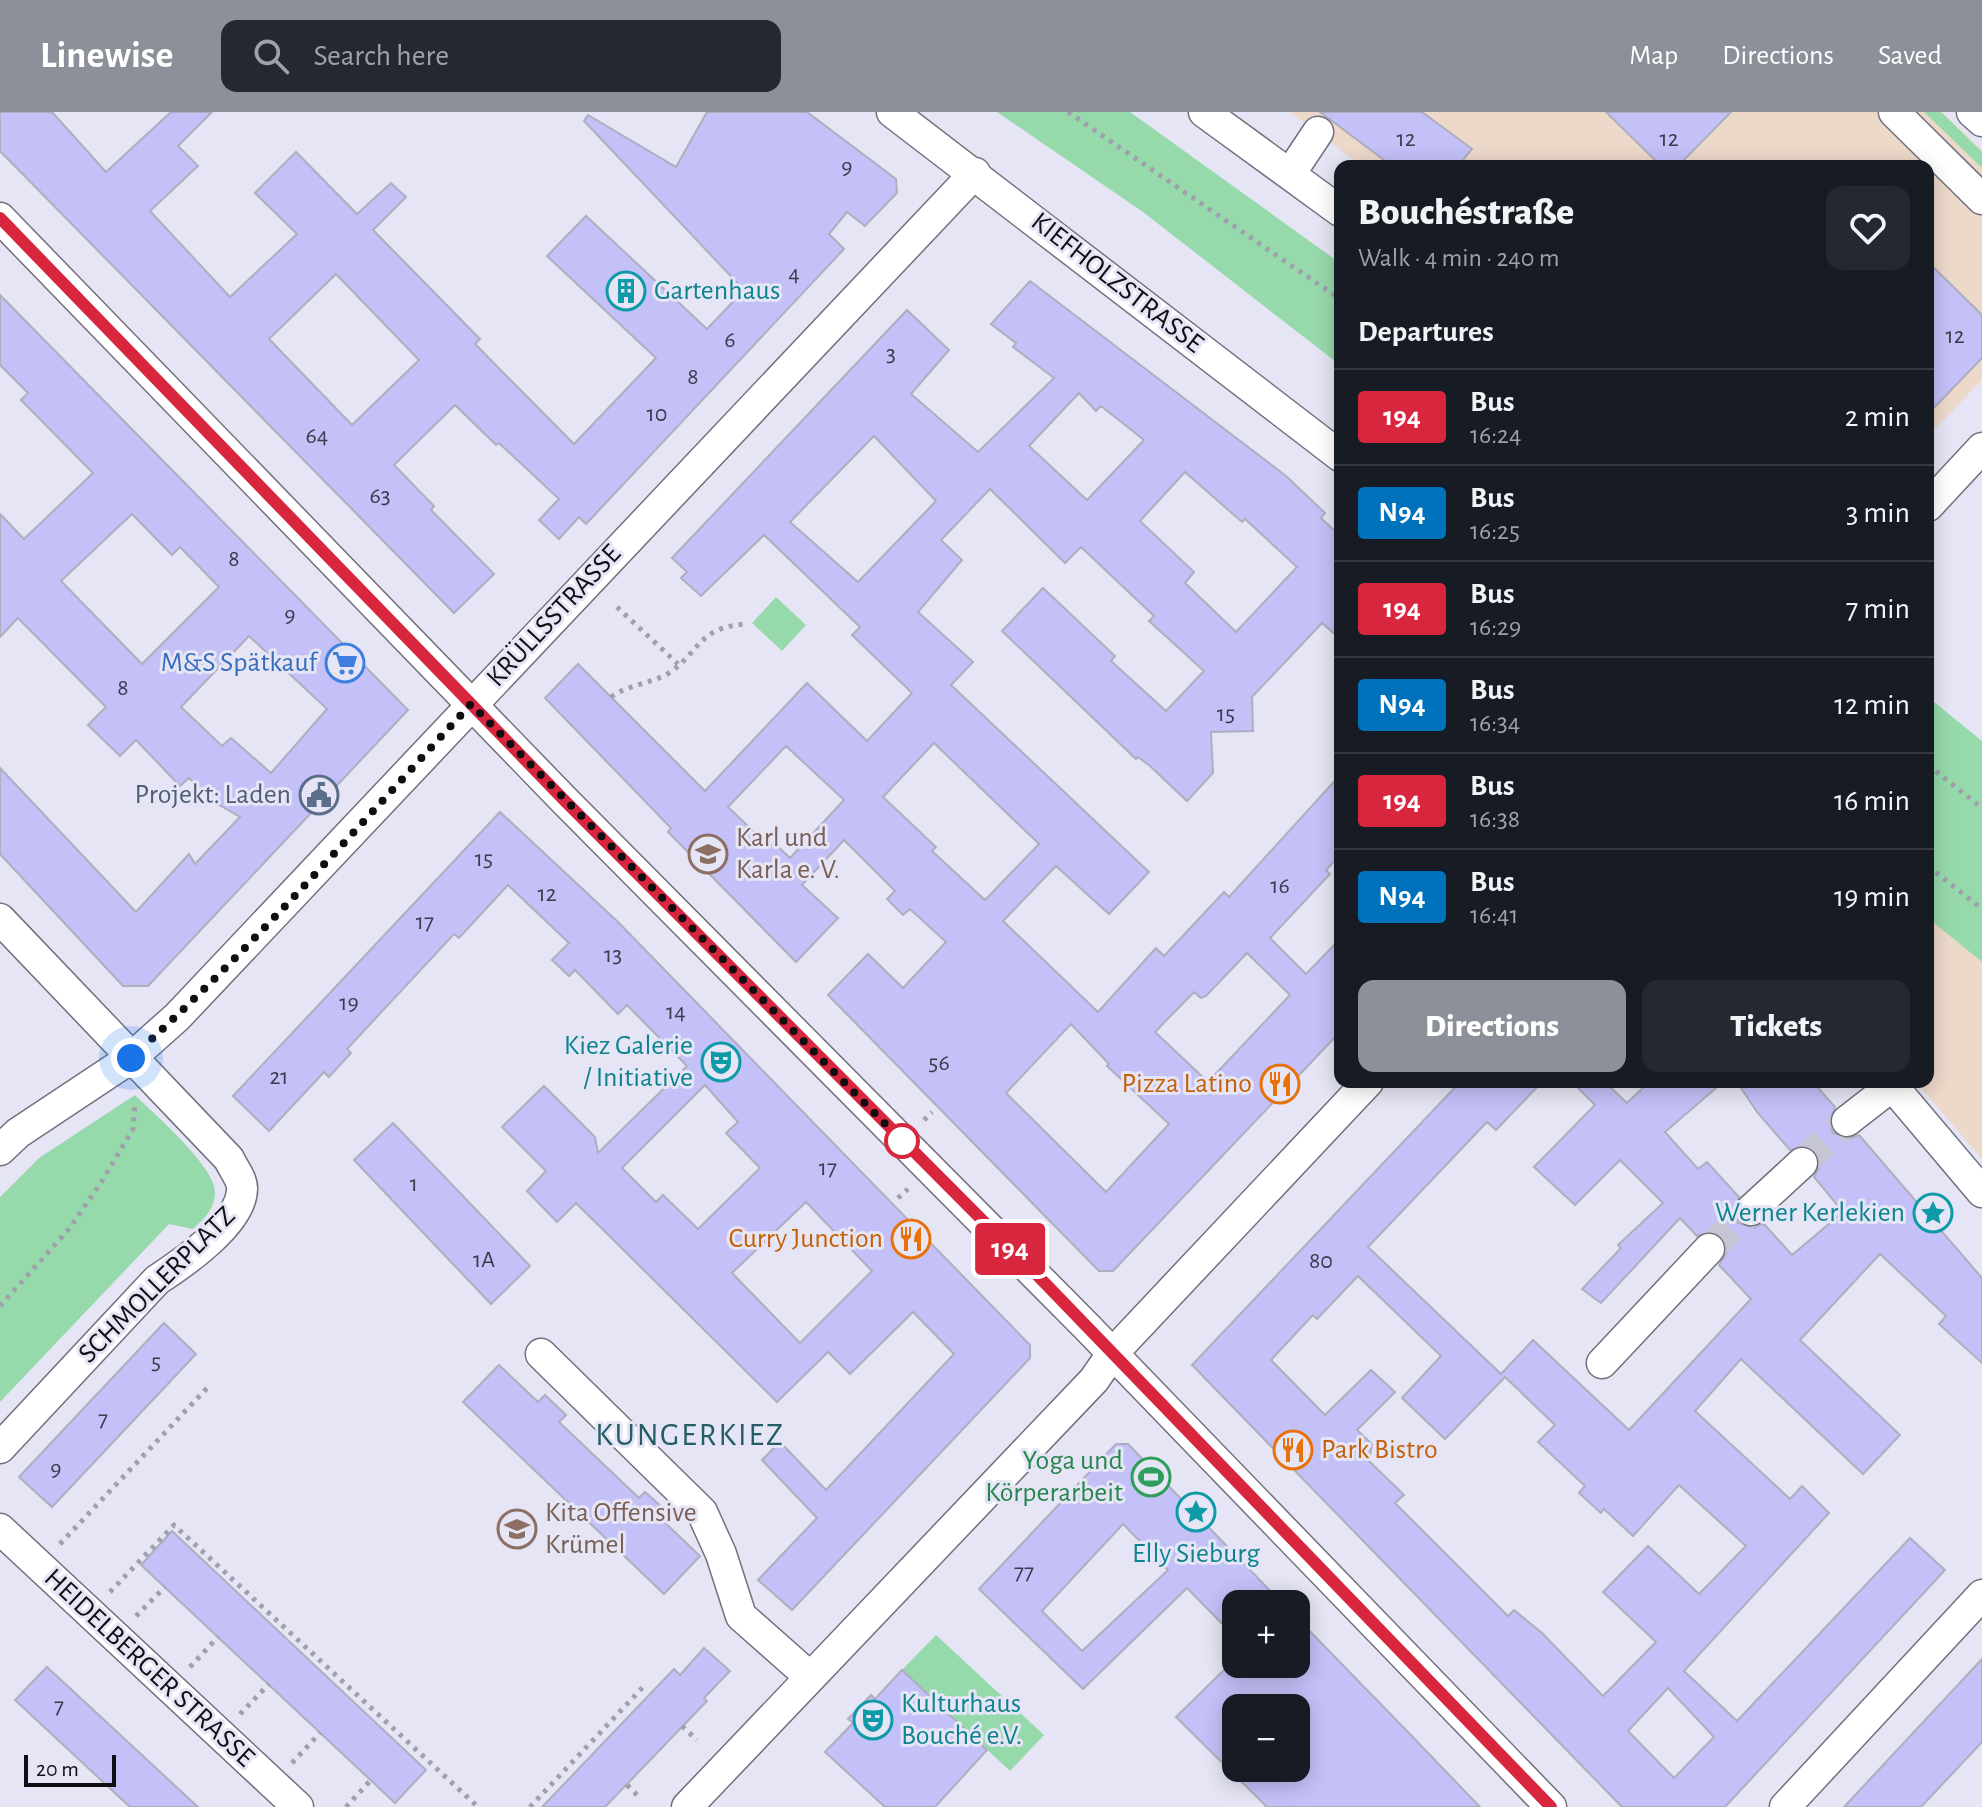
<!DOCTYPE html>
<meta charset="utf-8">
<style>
:root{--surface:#171b24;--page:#242831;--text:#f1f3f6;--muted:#9ea1a6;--line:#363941;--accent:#8c9099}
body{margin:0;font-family:"Alegreya Sans",sans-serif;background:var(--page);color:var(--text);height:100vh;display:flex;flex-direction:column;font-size:30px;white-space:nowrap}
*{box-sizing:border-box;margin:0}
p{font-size:26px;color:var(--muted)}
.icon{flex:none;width:44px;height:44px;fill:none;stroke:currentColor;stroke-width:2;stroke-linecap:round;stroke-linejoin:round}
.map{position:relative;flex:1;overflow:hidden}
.drawer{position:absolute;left:1334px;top:48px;width:600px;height:928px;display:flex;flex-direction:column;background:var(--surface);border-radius:16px;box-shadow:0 4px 20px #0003}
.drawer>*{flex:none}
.badge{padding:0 16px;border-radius:6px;font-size:28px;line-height:52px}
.controls{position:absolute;left:1222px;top:1478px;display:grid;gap:16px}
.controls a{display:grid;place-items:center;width:88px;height:88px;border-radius:16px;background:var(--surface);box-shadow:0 4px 20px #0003;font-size:40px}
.scale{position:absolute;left:24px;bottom:20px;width:92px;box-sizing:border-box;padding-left:8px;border:4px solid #0e0e13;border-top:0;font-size:22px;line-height:28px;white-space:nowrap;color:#0e0e13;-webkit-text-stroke:6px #e6e5f5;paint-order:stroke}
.you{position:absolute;width:40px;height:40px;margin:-20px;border:6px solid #fff;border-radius:50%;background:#1a73e8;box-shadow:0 0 0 12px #1a73e833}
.map>.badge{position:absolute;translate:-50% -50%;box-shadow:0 0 0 4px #fff}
h2{padding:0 24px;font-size:30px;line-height:72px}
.round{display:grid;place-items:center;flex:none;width:84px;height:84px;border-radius:16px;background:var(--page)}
.overview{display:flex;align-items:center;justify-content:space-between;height:136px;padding:0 24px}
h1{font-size:38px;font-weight:800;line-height:60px}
.button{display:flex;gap:16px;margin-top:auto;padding:16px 24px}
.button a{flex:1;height:92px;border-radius:16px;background:var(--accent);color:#fff;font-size:32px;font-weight:800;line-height:92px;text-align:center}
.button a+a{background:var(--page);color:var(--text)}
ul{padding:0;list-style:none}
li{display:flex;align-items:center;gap:24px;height:96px;padding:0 24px;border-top:2px solid var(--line)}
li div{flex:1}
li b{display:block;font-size:30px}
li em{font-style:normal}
li .badge{min-width:88px;font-weight:700;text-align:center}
header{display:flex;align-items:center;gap:48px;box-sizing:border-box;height:112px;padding:0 40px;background:var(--accent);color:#fff}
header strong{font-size:38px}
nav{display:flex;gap:44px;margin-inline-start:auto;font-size:28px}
.search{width:560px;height:72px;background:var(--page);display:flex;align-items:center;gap:20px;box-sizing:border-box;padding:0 28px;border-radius:16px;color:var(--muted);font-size:30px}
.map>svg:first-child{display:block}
.commercial{fill:#edd9ca}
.green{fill:#96daac}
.building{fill:#c3c1f8;stroke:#aeaebe;stroke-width:2;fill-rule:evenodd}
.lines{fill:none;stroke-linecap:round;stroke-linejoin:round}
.minor-tunnel{stroke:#c6c5d3;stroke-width:30;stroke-dasharray:30 15;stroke-linecap:butt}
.minor-casing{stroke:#72707f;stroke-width:33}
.path{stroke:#a0a0ac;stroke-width:5;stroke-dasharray:4 6;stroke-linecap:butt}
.minor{stroke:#fff;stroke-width:30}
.line-casing{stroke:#fff;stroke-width:18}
.line{stroke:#d7263d;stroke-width:12}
.walk{stroke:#0e0e13;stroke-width:8;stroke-dasharray:0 14.4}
.stop-dot{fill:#fff;stroke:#d7263d;stroke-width:4}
.labels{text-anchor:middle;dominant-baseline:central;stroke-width:6;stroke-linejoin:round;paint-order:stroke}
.number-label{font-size:24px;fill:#3b3b4c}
.street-label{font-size:28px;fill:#0e0e13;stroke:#e6e5f5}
.culture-label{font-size:28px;fill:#0d838f;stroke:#e6e5f5;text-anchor:start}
.shop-label{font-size:28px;fill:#366cbe;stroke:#e6e5f5;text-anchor:end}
.service-label{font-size:28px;fill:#4e5e75;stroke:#e6e5f5;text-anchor:end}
.education-label{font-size:28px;fill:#785e54;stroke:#e6e5f5;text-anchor:start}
.food-label{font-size:28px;fill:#c56008;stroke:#e6e5f5;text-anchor:end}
.leisure-label{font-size:28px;fill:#27864d;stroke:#e6e5f5;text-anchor:end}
.quarter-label{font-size:32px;letter-spacing:2px;fill:#245d65;stroke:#e6e5f5}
</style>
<header>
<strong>Linewise</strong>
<div class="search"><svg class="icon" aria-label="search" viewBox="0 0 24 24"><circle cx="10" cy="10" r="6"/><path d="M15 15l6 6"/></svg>Search here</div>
<nav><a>Map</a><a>Directions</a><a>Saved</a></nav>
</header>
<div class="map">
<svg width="1982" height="1695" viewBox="0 0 1982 1695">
<rect width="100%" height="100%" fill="#e6e5f5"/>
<g class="commercial">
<polygon points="1290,0 1942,0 1982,38 1982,268 1928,324 1928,54 1362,54"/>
<polygon points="1928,771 1982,814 1982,1047 1916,970 1928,970"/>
</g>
<g class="green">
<polygon points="997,0 1130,0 1340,151 1340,253 1143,100"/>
<polygon points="1924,0 1941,0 1982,40 1982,56"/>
<polygon points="776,485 806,513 782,539 752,511"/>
<polygon points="1928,585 1982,629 1982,850 1928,806"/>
<path d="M135,983c20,20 80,71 80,97 0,17 -11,27 -22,37l-24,-5 -169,178v-205l39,-39z"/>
<polygon points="936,1523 1044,1623 1010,1659 902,1558"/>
</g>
<g class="building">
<path d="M0,0h52l54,60 65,-60h41l-34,34 20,20 -48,45 80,86 67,-63 -42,-41 41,-41 61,62 34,-31 15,14 -33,33 107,109 -5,5 99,100 82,-86 -109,-102 39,-40 121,113 37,-39 -160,-169 4,-6 88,52 31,-55h100l89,67 1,14 -32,33 -18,-14 -18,22 15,15 -258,275 -7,-7 -20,22 -20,-19 20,-21 -60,-56 -3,2 -41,-40 -61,60 40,41 -3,4 63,64 -40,39 -454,-462zM336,162l83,86 -67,65 -83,-86z"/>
<polygon points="1320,0 1422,0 1472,37 1458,54 1392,54"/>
<polygon points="1606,0 1731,0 1678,54 1661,54"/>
<polygon points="1928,150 1982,203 1982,246 1928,302"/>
<path d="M1030,169l256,195 39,37 -4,5 19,18v103l-18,-16 -70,74 1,34 -42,1 2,41 -26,28 -37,-35 -12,-9 -2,2 -134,-128 41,-43 72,68 -4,5 55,50 38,-40 -55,-50 5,-5 -73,-69 -16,16 -75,-74 -49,51 21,20 -44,52 55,50 -22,23 198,187 -40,42 -53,-48 -53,55 95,91 58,-64 8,8 60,-64 5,5 111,-122v80l-14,15 4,4 -60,64 36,36 34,-35v93l-227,239h-14l-271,-276 40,-41 35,34 43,-46 -36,-33 -7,6 -16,-16 8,-8 -51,-51 -42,45 36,33 -42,44 -128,-130 3,-4 -126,-130 33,-34 127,127 102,-108 60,58 45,-48 -60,-58 8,-8 -96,-92 -63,61 -20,-18 6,-6 -15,-14 235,-248 42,40 -38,44 67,58 76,-74 -41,-31 3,-4 -25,-19zM1079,281l17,18 5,-5 43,34 -57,60 -58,-54zM874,324l62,65 -78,81 -68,-60zM1185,360l57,50 3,-3 52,48 -61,65 -51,-49 9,-11 -54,-51zM934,631l105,101 -54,56 -53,-49 4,-4 -53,-50zM786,634l58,54 -54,58 -16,-15 -4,4 -42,-40zM1247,841l43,42 -82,87 -53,-50 39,-40 7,6 5,-2zM1071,912l38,40 -2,2 62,58 -63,68 -100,-99z"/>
<path d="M0,183l408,415 -260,276h-25l-123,-132v-86l136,144 53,-58 6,10 45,-47 -31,-18 -20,-21 -9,8 -44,-46 -16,16 -32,-31 18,-18 -88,-89 -18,19v-123l24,25 69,-66 -72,-73 7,-7 -28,-28zM132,402l40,41 8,-8 39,40 -77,77 -81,-83zM249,524l78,73 -56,64 -40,-35 -9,8 -41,-39z"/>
<path d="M500,700l118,110 412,423v13l-238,252 -34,-30 59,-62 -55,-58 18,-18 46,48 128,-136 -41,-42 -63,62 -22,-22 -51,50 -201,-199 -19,19 -30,-31 19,-20 -44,-44 42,-41 51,51 3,16 89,-87 -60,-61 -9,9 -43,-44 -6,6 -17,-16 17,-17 -61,-58 -49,53 -5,-4 -107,115 4,4 -22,24 -5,-5 -55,59 -36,-35zM705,973l33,37 -12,11 34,35 -62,61 -35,-34 -7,7 -34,-34zM806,1090l66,69 -72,72 -68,-70z"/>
<path d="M1460,970h82l-46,48 -9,-8 -119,125 133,127 32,-34 96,90 122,-131 -32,-34 8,-13 -5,-16 -10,-5 -15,5 -17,-18 -79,85 -19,-14 39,-41 -3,-3 45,-42 -43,-43 -45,45 -41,-38 61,-62 -23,-23h33l22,21 22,-21h74l-58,50 33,37 9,-7 32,35 -6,16 5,10 16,5 9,-5 29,32 51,-43 -29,-35 5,-9 -3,-17 -9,-5 -17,4 -33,-38 -20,-30h76l22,25 -6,16 4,10 16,6 10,-4 123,143v85l-43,-39 7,-8 -66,-62 -80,86 100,95 -37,39 -122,-115 -46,52 95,88 12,-13 27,27 -145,158 53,50 173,-183 35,32 -220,237h-103l-430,-442zM1358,1164l83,80 -39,42 43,41 60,-62 50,48 -17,17 47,44 -6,7 22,20 3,-4 29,27 46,-51 67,61 -47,48 -51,-48 -45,46 53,50 -53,54 -61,-63 -28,-23 -6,6 -113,-113 9,-8 -35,-34 3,-17 -15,-14 38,-38 -24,-22 -46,45 -54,-55 42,-45 4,4zM1668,1576l46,49 -40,41 -46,-47z"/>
<polygon points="393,1011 530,1154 491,1192 354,1048"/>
<polygon points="164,1211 196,1242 52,1395 19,1365"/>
<polygon points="499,1253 538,1290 545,1283 566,1303 559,1310 639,1386 645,1380 665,1398 659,1405 700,1444 664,1482 463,1290"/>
<path d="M1116,1332h12l155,160h-47v34l-49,-50 -104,101 -104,-100zM1123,1412l45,46 -86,81 -40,-40z"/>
<polygon points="172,1419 426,1658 395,1691 141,1453"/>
<path d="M1296,1505l110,113 74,77h-213l-91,-90 54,-53h66zM1236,1596h60v60h-60z"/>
<polygon points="704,1536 730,1559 704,1586 707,1589 605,1695 542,1695 674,1557 680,1563"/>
<polygon points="1982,1547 1982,1630 1921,1695 1844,1695"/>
<polygon points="47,1555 198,1695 130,1695 15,1588"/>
<polygon points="902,1558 987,1638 935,1695 885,1695 825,1640 853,1611 848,1607 871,1583 875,1587"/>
</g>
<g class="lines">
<g class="minor-tunnel">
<polyline points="1802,1051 1847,1009"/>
<polyline points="1709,1137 1751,1098"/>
</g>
<g class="minor-casing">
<g id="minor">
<polyline points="892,0 1340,344"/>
<polyline points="1204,0 1340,99"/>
<polyline points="1894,0 1982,87"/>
<polyline points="1972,0 1982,9"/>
<polyline points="1290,62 1318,20"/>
<polyline points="0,106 566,690 1087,1215 1551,1695"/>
<polyline points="1928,394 1982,336"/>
<path d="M0,807l229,240c4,9 13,20 13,29 1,34 -59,75 -85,92l-157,168"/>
<polyline points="1889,970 1982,1080"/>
<polyline points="1847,1009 1892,974"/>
<polyline points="0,1038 18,1021 131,946 177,905 975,61"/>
<polyline points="1751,1098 1802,1051"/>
<polyline points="541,1242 702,1400 721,1442 741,1504 810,1565"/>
<polyline points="1602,1251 1709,1137"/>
<polyline points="0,1417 298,1695"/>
<polyline points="687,1695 1094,1268 1112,1242 1368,970"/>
<polyline points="1785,1695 1982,1483"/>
</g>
</g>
<g class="path">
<polyline points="1068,0 1340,187"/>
<polyline points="617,495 678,552"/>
<path d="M611,585c18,-13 40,-13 58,-24 31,-21 29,-46 77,-49"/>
<polyline points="1928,653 1982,696"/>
<polyline points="1928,754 1982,797"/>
<polyline points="924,1008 932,1000"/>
<polyline points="898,1086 908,1077"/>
<polyline points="0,1194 69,1117 102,1069 133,1017 135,992"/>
<polyline points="60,1432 207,1276"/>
<polyline points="110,1480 174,1413 478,1695"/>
<polyline points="136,1504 165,1475"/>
<polyline points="190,1555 218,1525"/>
<polyline points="240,1602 269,1572"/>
<polyline points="682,1614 697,1628"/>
<polyline points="292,1651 320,1621"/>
<polyline points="627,1673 641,1687"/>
<polyline points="346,1695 371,1668"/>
<polyline points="530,1695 645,1573"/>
</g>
<use href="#minor" class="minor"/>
</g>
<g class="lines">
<g class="line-casing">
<polyline id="line" points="0,106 566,690 1039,1165 1551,1695"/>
</g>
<use href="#line" class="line"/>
<path class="walk" d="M131,946c122,-110 229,-234 340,-354l438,444 -7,-7"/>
</g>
<defs>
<g id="building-ring" transform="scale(2)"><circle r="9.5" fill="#e6e5f5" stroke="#0f9aa8" stroke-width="1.5"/><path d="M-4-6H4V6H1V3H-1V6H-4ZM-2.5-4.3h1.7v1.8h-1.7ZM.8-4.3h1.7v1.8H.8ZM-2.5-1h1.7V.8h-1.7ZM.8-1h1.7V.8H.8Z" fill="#0f9aa8"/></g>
<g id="supermarket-ring" transform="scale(2)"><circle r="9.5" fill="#e6e5f5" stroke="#3f7fe0" stroke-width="1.5"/><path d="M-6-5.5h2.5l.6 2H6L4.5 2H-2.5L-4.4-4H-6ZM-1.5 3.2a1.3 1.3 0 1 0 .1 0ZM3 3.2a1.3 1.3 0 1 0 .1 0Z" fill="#3f7fe0"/></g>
<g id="civic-ring" transform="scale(2)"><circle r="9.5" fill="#e6e5f5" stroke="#5c6f8a" stroke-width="1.5"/><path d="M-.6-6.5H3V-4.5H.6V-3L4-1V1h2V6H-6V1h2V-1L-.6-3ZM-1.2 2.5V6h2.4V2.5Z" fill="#5c6f8a"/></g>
<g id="school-ring" transform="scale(2)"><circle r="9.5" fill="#e6e5f5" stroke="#8d6e63" stroke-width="1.5"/><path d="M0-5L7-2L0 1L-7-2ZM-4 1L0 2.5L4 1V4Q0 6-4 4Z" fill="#8d6e63"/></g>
<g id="theatre-ring" transform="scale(2)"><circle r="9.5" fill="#e6e5f5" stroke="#0f9aa8" stroke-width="1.5"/><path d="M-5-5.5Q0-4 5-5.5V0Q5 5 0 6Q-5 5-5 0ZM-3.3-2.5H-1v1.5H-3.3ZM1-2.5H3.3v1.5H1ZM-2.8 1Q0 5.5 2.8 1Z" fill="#0f9aa8"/></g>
<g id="restaurant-ring" transform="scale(2)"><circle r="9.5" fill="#e6e5f5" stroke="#e8710a" stroke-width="1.5"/><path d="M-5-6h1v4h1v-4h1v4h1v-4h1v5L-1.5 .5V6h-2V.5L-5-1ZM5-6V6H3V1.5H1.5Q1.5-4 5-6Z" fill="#e8710a"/></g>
<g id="sight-ring" transform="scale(2)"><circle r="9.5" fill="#e6e5f5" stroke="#0f9aa8" stroke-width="1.5"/><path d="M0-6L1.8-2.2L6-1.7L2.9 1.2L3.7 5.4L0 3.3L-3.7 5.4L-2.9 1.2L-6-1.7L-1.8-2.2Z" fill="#0f9aa8"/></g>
<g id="stadium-ring" transform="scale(2)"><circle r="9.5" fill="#e6e5f5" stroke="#2e9e5b" stroke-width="1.5"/><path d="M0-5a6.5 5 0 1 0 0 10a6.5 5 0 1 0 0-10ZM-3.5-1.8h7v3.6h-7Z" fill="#2e9e5b"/></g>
</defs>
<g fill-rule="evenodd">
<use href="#building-ring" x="626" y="179"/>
<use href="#supermarket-ring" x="345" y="551"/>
<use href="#civic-ring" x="319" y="683"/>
<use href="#school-ring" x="708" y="742"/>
<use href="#theatre-ring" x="721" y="950"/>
<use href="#restaurant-ring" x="1280" y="972"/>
<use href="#sight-ring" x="1933" y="1101"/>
<use href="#restaurant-ring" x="911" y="1127"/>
<use href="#restaurant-ring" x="1293" y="1338"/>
<use href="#stadium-ring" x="1151" y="1365"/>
<use href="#sight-ring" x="1196" y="1400"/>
<use href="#school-ring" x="517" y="1417"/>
<use href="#theatre-ring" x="873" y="1608"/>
</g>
<circle class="stop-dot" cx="902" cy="1029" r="16"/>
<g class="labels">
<g class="number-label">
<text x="1406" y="27">12</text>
<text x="1669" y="27">12</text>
<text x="847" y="55">9</text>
<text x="794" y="162">4</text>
<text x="1955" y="224">12</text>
<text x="730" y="228">6</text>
<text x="891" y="242">3</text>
<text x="693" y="265">8</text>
<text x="657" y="302">10</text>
<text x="317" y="324">64</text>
<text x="380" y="384">63</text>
<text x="234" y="447">8</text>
<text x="290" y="503">9</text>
<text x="123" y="576">8</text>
<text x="1226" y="602">15</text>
<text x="484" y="747">15</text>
<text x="1280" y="774">16</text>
<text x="547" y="782">12</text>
<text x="425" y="810">17</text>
<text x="613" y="843">13</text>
<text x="349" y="891">19</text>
<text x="676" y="900">14</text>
<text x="939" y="951">56</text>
<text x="279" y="965">21</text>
<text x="828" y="1056">17</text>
<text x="414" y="1072">1</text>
<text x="484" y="1148">1A</text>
<text x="1321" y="1149">80</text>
<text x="156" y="1250">5</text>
<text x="103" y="1307">7</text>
<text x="56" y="1357">9</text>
<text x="1024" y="1460">77</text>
<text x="59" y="1594">7</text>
</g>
<g class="street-label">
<text transform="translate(1117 171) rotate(38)">KIEFHOLZSTRASSE</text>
<text transform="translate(554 504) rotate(-47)">KRÜLLSSTRASSE</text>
<text transform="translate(157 1173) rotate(-45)">SCHMOLLERPLATZ</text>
<text transform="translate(149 1556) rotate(43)">HEIDELBERGER STRASSE</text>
</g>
<g class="culture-label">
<text x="654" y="179">Gartenhaus</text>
<text x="693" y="934" text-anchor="end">Kiez Galerie<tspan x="693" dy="32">/ Initiative</tspan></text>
<text x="1905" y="1101" text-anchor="end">Werner Kerlekien</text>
<text x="1196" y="1442" text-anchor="middle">Elly Sieburg</text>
<text x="901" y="1592">Kulturhaus<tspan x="901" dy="32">Bouché e.V.</tspan></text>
</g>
<g class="shop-label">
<text x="317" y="551">M&amp;S Spätkauf</text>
</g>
<g class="service-label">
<text x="291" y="683">Projekt: Laden</text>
</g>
<g class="education-label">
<text x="736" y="726">Karl und<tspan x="736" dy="32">Karla e. V.</tspan></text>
<text x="545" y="1401">Kita Offensive<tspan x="545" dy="32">Krümel</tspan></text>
</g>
<g class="food-label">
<text x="1252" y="972">Pizza Latino</text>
<text x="883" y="1127">Curry Junction</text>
<text x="1321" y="1338" text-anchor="start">Park Bistro</text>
</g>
<g class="leisure-label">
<text x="1123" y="1349">Yoga und<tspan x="1123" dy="32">Körperarbeit</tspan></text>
</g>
<g class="quarter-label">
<text x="690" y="1323">KUNGERKIEZ</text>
</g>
</g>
</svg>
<div class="controls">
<a>+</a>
<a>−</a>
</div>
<div class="scale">20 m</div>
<div class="you" style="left:131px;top:946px"></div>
<b class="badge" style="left:1010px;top:1137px;background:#d7263d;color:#fff">194</b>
<section class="drawer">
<div class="overview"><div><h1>Bouchéstraße</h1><p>Walk · 4 min · 240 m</p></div><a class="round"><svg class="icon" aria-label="heart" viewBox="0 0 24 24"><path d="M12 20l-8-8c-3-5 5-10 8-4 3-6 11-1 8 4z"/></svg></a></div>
<h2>Departures</h2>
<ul>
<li><span class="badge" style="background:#d7263d;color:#fff">194</span><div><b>Bus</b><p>16:24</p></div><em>2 min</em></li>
<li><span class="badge" style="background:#0072bc;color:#fff">N94</span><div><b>Bus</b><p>16:25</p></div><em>3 min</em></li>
<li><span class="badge" style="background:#d7263d;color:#fff">194</span><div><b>Bus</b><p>16:29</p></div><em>7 min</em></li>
<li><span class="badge" style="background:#0072bc;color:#fff">N94</span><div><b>Bus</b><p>16:34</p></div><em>12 min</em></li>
<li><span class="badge" style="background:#d7263d;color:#fff">194</span><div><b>Bus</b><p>16:38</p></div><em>16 min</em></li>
<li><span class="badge" style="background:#0072bc;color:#fff">N94</span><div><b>Bus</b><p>16:41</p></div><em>19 min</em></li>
</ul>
<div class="button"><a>Directions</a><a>Tickets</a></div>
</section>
</div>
